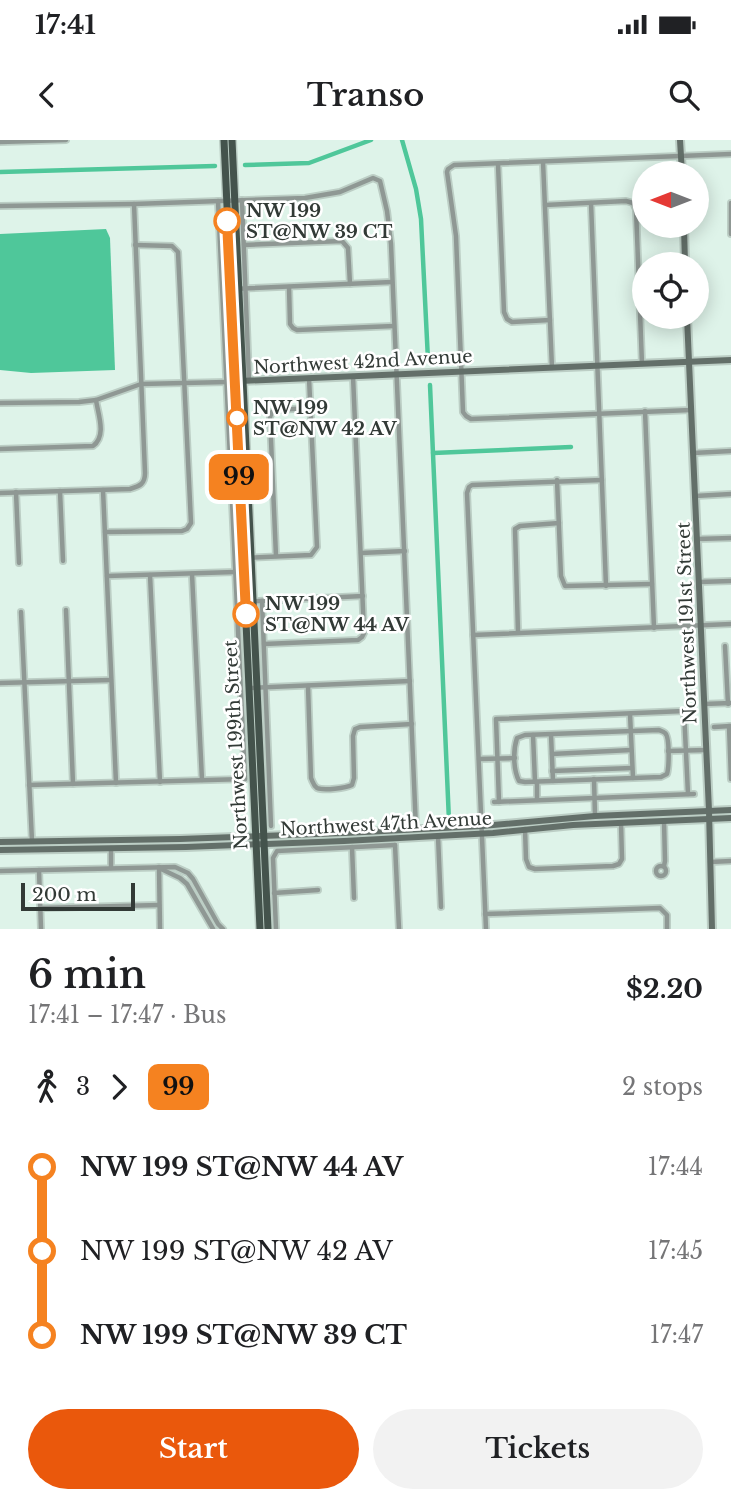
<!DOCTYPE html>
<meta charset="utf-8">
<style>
:root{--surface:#fff;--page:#f2f2f2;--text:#202124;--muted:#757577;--accent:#ea580c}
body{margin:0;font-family:"Libre Baskerville",serif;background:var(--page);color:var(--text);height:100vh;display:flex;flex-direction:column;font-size:26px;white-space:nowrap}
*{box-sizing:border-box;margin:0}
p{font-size:23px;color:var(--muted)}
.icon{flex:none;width:38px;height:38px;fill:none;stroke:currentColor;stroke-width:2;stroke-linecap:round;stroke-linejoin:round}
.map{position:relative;height:789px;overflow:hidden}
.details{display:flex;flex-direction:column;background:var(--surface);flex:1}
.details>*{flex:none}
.badge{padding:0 14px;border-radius:10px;font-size:24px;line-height:46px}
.needle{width:46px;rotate:270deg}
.fabs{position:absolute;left:632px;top:21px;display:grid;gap:14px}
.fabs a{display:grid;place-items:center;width:77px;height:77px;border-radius:50%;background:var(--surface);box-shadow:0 4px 18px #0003;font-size:35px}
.scale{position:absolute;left:21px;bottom:18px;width:114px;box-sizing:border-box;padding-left:7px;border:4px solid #323a36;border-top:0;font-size:19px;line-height:24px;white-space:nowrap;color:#323a36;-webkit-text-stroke:5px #fff;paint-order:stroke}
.map>.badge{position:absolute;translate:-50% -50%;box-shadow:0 0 0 4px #fff}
.legs{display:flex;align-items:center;gap:10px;height:77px;padding:0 28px;font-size:23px}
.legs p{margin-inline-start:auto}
.summary{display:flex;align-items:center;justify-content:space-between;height:119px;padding:0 28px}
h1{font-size:38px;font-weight:600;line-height:52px}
.button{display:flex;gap:14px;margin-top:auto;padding:14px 28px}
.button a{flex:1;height:80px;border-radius:42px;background:var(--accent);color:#fff;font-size:28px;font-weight:600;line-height:80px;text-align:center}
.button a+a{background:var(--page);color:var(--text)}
ul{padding:0 28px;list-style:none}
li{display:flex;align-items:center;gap:24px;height:84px;font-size:26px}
li i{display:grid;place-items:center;width:10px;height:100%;margin:0 9px;background:currentColor}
li i::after{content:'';width:18px;height:18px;margin:-9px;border:5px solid;border-radius:50%;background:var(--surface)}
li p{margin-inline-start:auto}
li:first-child i{background:linear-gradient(#0000 50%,currentColor 0)}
li:last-child i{background:linear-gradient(currentColor 50%,#0000 0)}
.status{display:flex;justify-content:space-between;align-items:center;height:49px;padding:0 35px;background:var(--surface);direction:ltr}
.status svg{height:19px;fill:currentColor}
header{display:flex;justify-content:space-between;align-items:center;height:91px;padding:0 28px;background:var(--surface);font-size:32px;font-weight:600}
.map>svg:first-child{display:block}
.water{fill:#4fc79a}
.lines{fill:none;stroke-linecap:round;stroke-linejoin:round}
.canal{stroke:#4fc79a;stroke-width:4.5}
.street-casing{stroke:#bccec5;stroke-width:8}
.secondary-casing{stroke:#bccec5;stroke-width:10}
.primary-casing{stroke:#bccec5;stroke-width:10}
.street{stroke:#8f9894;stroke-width:4.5}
.secondary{stroke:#636f69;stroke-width:6}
.primary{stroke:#44534c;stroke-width:7}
.line-1-casing{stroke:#fff;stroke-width:16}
.line-1{stroke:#f58220;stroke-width:10}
.stop-1-dot{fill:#fff;stroke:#f58220;stroke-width:3.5}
.labels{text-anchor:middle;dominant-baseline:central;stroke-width:5;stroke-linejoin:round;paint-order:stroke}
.stop-label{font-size:18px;font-weight:bold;fill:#323a36;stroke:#fff;text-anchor:start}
.street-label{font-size:18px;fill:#323a36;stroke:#fff}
</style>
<div class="status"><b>17:41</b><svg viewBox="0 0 49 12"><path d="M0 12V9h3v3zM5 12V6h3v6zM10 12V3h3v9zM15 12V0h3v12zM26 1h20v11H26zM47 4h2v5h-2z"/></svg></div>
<header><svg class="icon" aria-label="back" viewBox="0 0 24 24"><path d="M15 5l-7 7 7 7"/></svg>Transo<svg class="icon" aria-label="search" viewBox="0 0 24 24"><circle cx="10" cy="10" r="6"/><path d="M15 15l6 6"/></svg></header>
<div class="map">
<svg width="731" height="789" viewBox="0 0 731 789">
<rect width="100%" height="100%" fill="#def3e9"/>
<polygon class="water" points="106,89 110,98 115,230 31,233 0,230 0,94"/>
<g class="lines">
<g class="canal">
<polyline points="402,0 416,49 421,79 428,220"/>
<polyline points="245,25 309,23 371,0"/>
<polyline points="0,32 215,26"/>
<polyline points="430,245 449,681"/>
<polyline points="433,313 571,307"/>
</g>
<g class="street-casing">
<g id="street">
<polyline points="0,2 66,0"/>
<polyline points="543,22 552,228"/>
<polyline points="498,24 504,172 507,179 512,182 550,180"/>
<polyline points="242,60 249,241"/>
<polyline points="218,61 245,639"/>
<polyline points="591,63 606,446"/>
<polyline points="731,63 731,94"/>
<polyline points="545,65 626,61 633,63 636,69 642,224"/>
<polyline points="0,66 134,64 305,58 340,52 373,38 380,41 387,71 391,104 416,689"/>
<polyline points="244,105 342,101 348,108 350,144"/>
<polyline points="289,147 290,184 293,188 297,190 394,186"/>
<polyline points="231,149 392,142"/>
<polyline points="0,263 79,262 96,260 141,244 227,242"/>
<polyline points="691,270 471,279 466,276 463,272 456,96 447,32 448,29 454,25 731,14"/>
<polyline points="645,271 654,488"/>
<path d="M0,309l93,-3c14,-10 5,-32 3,-46"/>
<polyline points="693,313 731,311"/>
<polyline points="557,340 561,436 565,446 652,444"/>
<polyline points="103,350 116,643"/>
<polyline points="60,351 63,421"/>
<polyline points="16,352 19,423"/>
<path d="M0,353l130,-4c10,-3 15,-5 15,-16l-11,-269"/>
<polyline points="695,356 731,354"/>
<polyline points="105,392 182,391 187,389 191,383 178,112 172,106 135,105"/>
<polyline points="697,399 731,398"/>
<polyline points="361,413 405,411"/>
<polyline points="276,416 270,277 272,272 276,270 310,268"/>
<polyline points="243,418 311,415 317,407 309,238"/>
<polyline points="192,434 202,640"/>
<polyline points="150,435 160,642"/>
<polyline points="107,436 235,432"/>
<polyline points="699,442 731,441"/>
<polyline points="262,461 271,686"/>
<polyline points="237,462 363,456"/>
<polyline points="66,470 73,644"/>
<polyline points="21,472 32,701"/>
<polyline points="518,492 515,389 520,386 559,383"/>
<polyline points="473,495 731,484"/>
<polyline points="264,504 358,500 362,497 364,493 353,236"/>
<polyline points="725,506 728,564"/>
<polyline points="0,543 111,540"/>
<path d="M308,546l3,92c2,4 2,7 6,10 7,3 29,0 35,-3l2,-7 -1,-42 2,-7 5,-2 52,-3"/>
<polyline points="249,548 410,541"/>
<polyline points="704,564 731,563"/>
<polyline points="630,574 633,638"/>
<polyline points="729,586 731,639"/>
<polyline points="714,587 731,586"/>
<path d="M659,590c2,1 4,1 6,3 5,4 4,34 2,41l-6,3 -136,5 -6,-1c-6,-12 -6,-31 -2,-43l8,-3z"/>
<polyline points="533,595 535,642"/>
<polyline points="551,595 553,641"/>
<polyline points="668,611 706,610"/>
<polyline points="552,614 631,610"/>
<polyline points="479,619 515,618"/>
<polyline points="552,631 632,628"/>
<polyline points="594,639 595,676"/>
<polyline points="537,642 537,660"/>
<polyline points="29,645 245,639"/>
<polyline points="494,662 694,654"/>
<polyline points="499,662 496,579 684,571 688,654"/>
<polyline points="525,689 526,719 529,727 535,729 613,726 619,724 622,719 621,683"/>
<polyline points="438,696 441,767"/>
<polyline points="395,705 399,789"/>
<polyline points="352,707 354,758"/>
<polyline points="111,708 111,728"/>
<polyline points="710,722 731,721"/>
<circle cx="661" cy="731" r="5"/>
<polyline points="664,726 665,721 664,681"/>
<polyline points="159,727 160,789"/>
<polyline points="159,728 180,738 187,744 213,789"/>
<polyline points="39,730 41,789"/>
<polyline points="0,731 175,727 188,733 193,739 218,784 223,789"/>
<polyline points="274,753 318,750"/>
<polyline points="41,768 159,765"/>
<polyline points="485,774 660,768 667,775 667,789"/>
<polyline points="276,789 273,718 277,711 395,705"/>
<polyline points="486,789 467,353 469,347 472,345 602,340"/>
</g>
</g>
<g class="secondary-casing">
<g id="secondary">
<polyline points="680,0 682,33"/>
<polyline points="684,86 685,124"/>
<polyline points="687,177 709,671 712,789"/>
<polyline points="240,241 731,220"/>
<polyline points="0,702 180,699 345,693 482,686 595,676 731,670"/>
<polyline points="0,710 186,707 344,701 493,693 573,685 731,678"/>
</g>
</g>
<g class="primary-casing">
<g id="primary">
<polyline points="224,0 260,789"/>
<polyline points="232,0 268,789"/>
</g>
</g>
<use href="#street" class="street"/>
<use href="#secondary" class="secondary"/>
<use href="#primary" class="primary"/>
</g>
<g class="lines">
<g class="line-1-casing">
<polyline id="line-1" points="227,81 246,474"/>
</g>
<use href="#line-1" class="line-1"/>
</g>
<g class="stop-1-dot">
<circle cx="227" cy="81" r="12"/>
<circle cx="237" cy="278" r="9"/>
<circle cx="246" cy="474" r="12"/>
</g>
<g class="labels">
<g class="stop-label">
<text x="246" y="71">NW 199<tspan x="246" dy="21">ST@NW 39 CT</tspan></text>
<text x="253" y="268">NW 199<tspan x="253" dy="21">ST@NW 42 AV</tspan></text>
<text x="265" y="464">NW 199<tspan x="265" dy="21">ST@NW 44 AV</tspan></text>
</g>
<g class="street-label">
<text transform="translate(363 222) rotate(-3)">Northwest 42nd Avenue</text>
<text transform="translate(687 483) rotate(-92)">Northwest 191st Street</text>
<text transform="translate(236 605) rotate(-93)">Northwest 199th Street</text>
<text transform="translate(386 684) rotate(-3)">Northwest 47th Avenue</text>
</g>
</g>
</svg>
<div class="fabs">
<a><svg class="needle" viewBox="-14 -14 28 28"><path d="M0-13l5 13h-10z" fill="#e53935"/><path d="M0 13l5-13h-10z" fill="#757577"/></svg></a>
<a><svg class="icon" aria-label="locate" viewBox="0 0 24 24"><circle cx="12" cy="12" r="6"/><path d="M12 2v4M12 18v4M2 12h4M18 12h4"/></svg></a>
</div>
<div class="scale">200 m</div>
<b class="badge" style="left:239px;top:337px;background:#f58220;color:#111">99</b>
</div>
<section class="details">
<div class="summary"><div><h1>6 min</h1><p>17:41 – 17:47 · Bus</p></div><b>$2.20</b></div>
<div class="legs"><svg class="icon" aria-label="walk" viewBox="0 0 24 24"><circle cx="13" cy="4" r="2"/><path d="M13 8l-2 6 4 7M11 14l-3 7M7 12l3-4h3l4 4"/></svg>3<svg class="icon" aria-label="forward" viewBox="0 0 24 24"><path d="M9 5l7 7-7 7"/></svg><b class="badge" style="background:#f58220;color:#111">99</b><p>2 stops</p></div>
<ul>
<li><i style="color:#f58220"></i><b>NW 199 ST@NW 44 AV</b><p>17:44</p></li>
<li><i style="color:#f58220"></i><span>NW 199 ST@NW 42 AV</span><p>17:45</p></li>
<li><i style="color:#f58220"></i><b>NW 199 ST@NW 39 CT</b><p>17:47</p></li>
</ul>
<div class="button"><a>Start</a><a>Tickets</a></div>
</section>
